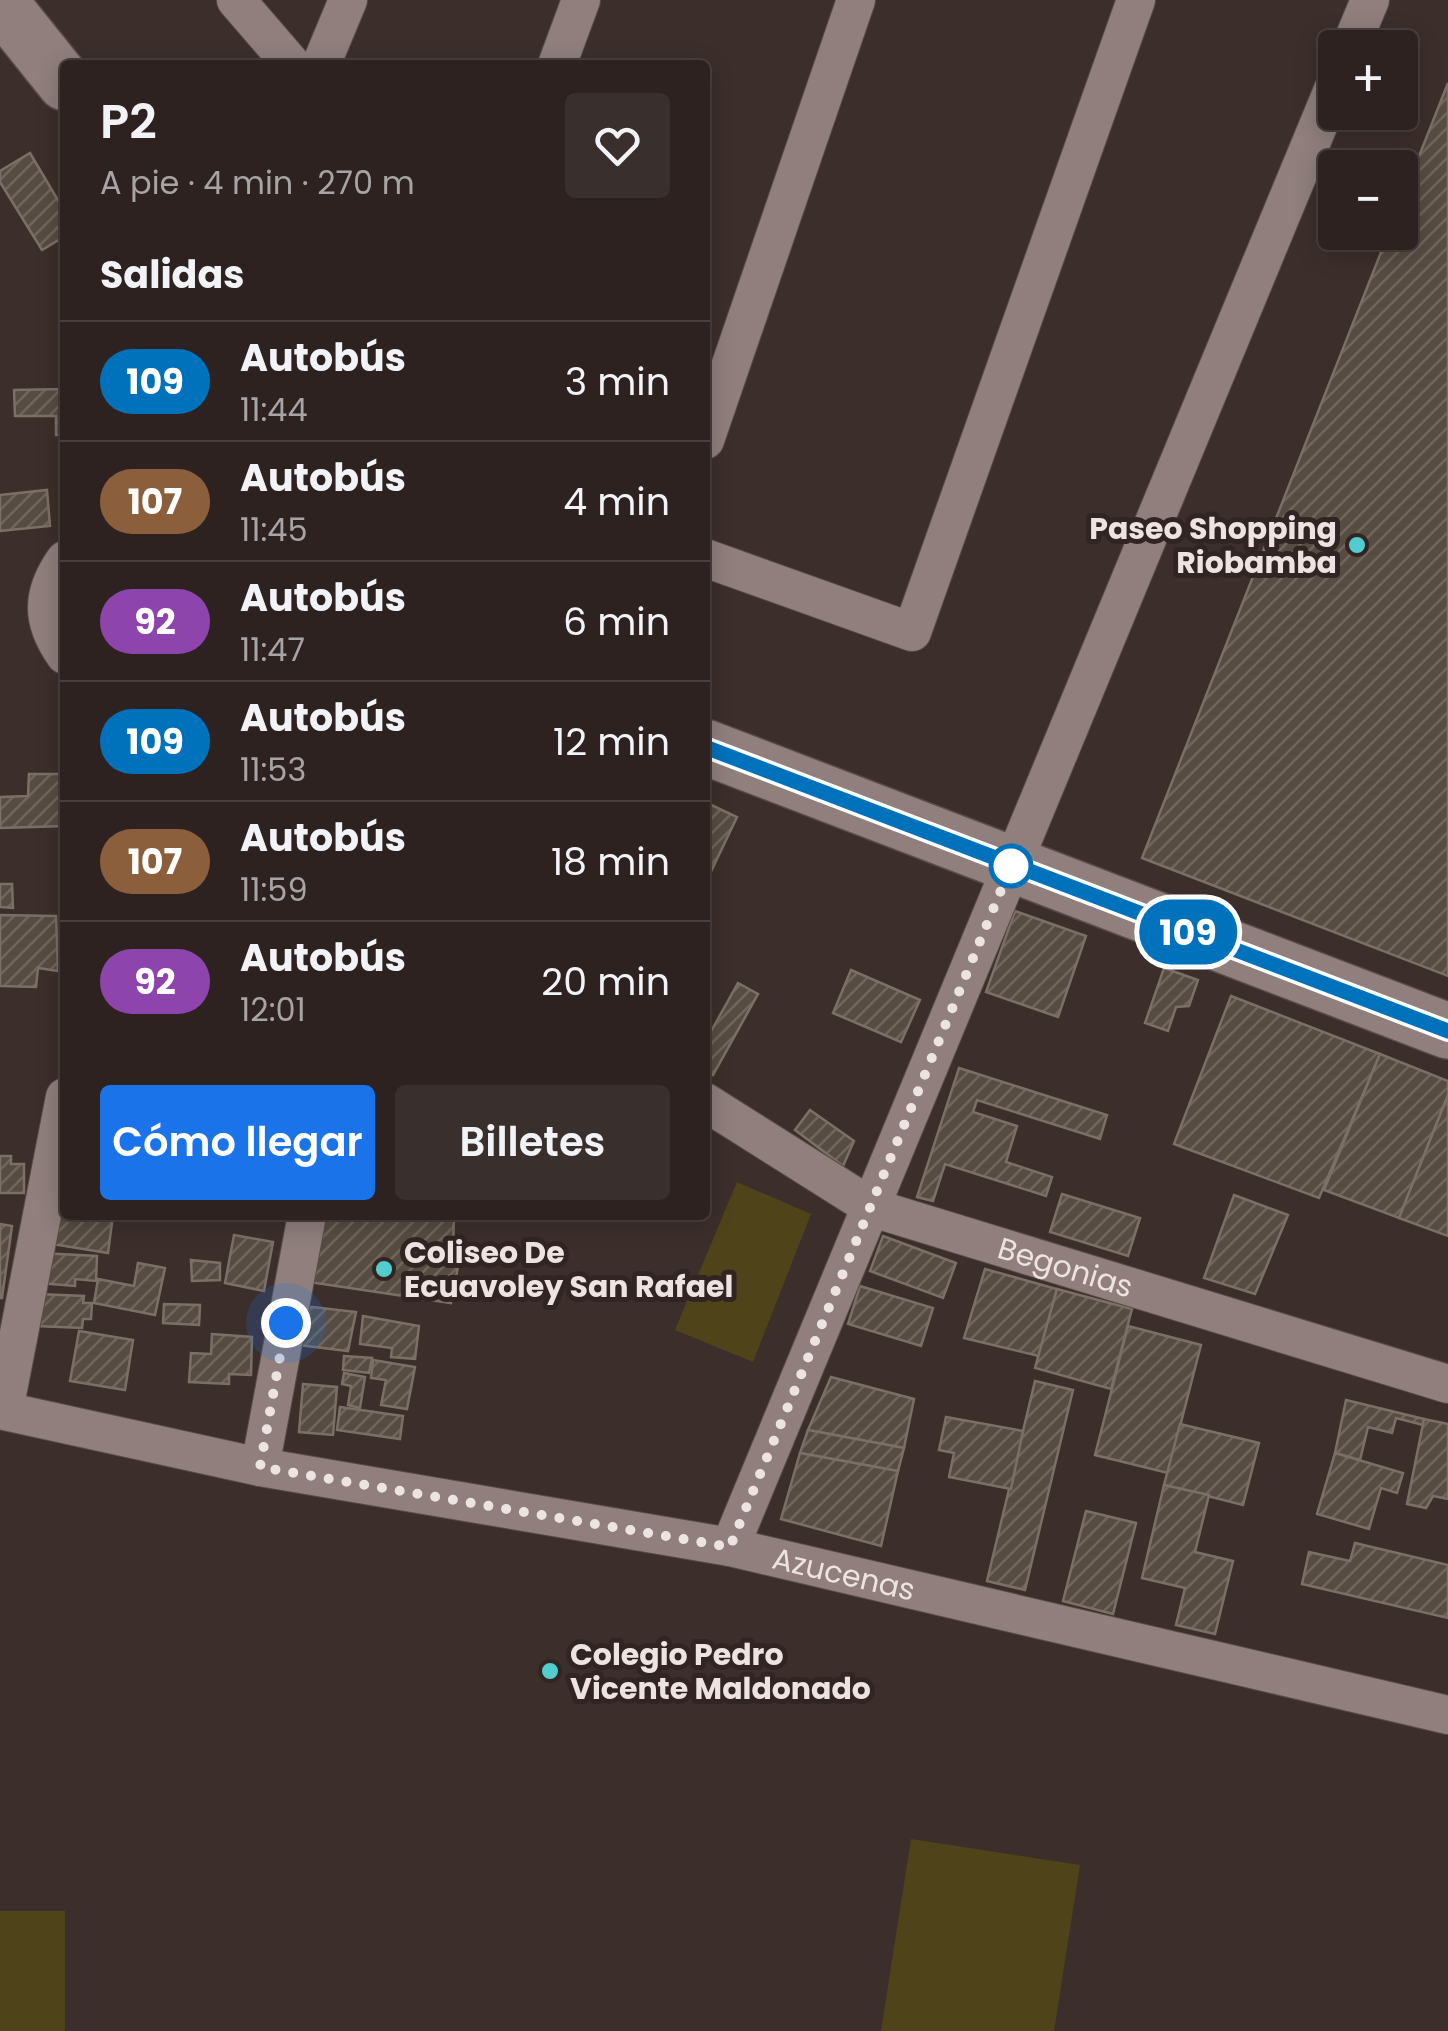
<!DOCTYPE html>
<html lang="es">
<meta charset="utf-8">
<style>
:root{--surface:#2d2220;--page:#392f2d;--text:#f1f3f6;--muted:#a7a4a5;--line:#483f3e;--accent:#1a73e8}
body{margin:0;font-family:Poppins,sans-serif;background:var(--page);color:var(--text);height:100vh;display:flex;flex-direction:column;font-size:38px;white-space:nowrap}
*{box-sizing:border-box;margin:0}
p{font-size:32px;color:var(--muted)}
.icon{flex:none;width:55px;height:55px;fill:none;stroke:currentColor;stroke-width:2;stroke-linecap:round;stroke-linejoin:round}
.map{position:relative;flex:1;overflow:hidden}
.details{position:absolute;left:60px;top:60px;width:650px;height:1160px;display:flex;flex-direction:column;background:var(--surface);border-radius:10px;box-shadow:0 5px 25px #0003,0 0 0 2px var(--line)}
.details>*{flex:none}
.badge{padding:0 20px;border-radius:32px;font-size:35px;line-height:65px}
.controls{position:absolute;left:1318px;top:30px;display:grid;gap:20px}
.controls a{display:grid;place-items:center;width:100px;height:100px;border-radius:10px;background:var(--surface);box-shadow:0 5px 25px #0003,0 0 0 2px var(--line);font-size:50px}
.you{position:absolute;width:50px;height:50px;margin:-25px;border:8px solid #fff;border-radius:50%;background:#1a73e8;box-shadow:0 0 0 15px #1a73e833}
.map>.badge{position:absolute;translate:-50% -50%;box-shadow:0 0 0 5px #fff}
h2{padding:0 40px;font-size:38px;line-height:90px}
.round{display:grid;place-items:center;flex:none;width:105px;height:105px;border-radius:10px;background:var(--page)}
.head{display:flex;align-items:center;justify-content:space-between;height:170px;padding:0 40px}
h1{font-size:48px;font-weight:600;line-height:75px}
.button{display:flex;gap:20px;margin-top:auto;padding:20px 40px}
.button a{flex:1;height:115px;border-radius:10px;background:var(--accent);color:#fff;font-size:40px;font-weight:600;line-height:115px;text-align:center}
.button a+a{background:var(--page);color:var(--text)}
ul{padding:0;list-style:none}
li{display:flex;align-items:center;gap:30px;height:120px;padding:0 40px;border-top:2px solid var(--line)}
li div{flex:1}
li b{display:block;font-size:38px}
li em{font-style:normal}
li .badge{min-width:110px;font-weight:700;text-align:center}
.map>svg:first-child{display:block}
.pitch{fill:#4f4419}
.building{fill:url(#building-hatch);stroke:#7c7066;stroke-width:2.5}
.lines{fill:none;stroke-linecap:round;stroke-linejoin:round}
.street-casing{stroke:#584c4a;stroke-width:40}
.secondary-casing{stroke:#584c4a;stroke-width:58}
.street{stroke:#907f7c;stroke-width:38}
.secondary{stroke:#907f7c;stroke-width:55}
.line-casing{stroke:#fff;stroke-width:22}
.line{stroke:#0072bc;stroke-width:15}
.walk{stroke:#ede4e2;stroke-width:10;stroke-dasharray:0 18}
.poi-dot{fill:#52cdcf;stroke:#322422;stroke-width:4}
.stop-dot{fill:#fff;stroke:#0072bc;stroke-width:5}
.labels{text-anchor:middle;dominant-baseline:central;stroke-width:10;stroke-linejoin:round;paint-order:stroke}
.poi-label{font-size:30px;font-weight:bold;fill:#ede4e2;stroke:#322422;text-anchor:start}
.street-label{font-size:30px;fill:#ede4e2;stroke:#322422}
</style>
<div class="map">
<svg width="1448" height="2031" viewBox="0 0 1448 2031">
<defs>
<pattern id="building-hatch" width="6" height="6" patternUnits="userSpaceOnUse" patternTransform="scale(2.5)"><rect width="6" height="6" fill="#574c42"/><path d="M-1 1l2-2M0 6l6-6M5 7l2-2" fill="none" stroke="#6f665d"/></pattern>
</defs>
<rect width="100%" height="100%" fill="#3c2e2b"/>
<g class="pitch">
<polygon points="737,1182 811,1214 753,1362 675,1330"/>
<polygon points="911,1839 1080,1865 1054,2031 881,2031"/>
<rect x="0" y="1911" width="65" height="120"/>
</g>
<g class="building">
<polygon points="1448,83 1448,976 1142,858 1389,232 1400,232 1400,204"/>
<polygon points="30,153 65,212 65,236 42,250 0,182 0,171"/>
<polygon points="65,389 65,435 56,435 56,416 15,416 14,390"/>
<polygon points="47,490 50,526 0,531 0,495"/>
<polygon points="29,774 62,774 65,826 0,828 0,797 28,796"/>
<polygon points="705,802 737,817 706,882 705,881"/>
<polygon points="0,884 12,884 13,908 0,907"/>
<polygon points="1015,911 1086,936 1058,1017 986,992"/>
<polygon points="0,915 56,916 58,971 38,968 36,987 0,986"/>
<polygon points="1164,968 1198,980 1189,1006 1176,1007 1168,1031 1145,1023"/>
<polygon points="851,970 920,1000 901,1042 833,1013"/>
<polygon points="738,983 758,994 713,1075 705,1071 705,1042"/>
<polygon points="1231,996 1380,1054 1319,1198 1174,1144"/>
<polygon points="1380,1054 1448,1081 1448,1095 1399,1218 1324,1190"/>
<polygon points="959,1068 1107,1115 1100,1139 977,1100 973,1112 1017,1126 1006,1162 1052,1177 1046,1196 945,1164 933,1201 917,1197"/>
<polygon points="1448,1095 1448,1236 1399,1218"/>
<polygon points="810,1110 854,1141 843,1166 795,1130"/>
<polygon points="0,1156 11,1156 11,1164 24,1164 24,1193 0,1193"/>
<polygon points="47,1194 65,1197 65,1215 113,1215 108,1253 40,1242"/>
<polygon points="1062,1194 1140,1218 1128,1256 1050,1232"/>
<polygon points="1234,1195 1288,1215 1255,1294 1204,1278"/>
<polygon points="323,1215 454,1215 453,1253 460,1256 451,1303 309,1282"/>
<polygon points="0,1224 12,1226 2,1298 0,1298"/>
<polygon points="234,1235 273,1242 264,1291 225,1283"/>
<polygon points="883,1236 956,1263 943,1298 870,1271"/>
<polygon points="40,1253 97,1256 96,1281 75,1279 75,1286 39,1283"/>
<polygon points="191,1260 220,1263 220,1280 192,1281"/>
<polygon points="138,1263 165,1268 155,1315 94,1303 98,1279 134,1286"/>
<polygon points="985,1269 1057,1289 1039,1356 964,1338"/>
<polygon points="860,1286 933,1308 921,1346 848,1324"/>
<polygon points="1057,1289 1132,1309 1111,1389 1035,1368"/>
<polygon points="38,1294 84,1296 83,1303 92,1303 91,1319 83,1319 82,1328 36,1326"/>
<polygon points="164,1304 200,1305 199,1325 163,1323"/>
<polygon points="304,1306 356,1312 348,1351 299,1345 296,1325 307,1323 309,1315 303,1313"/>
<polygon points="363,1316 419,1326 415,1359 391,1357 392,1348 360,1344"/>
<polygon points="1128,1326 1201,1345 1168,1473 1095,1455"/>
<polygon points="79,1331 133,1340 125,1390 70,1381"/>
<polygon points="212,1334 252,1337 251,1375 229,1374 229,1384 189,1382 191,1353 211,1354"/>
<polygon points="344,1356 372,1358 369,1373 343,1370"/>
<polygon points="373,1360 415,1367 407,1409 381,1405 386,1380 371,1378"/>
<polygon points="344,1373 365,1377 360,1408 348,1405 351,1386 342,1384"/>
<polygon points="831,1377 914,1399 904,1448 808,1430"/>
<polygon points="1035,1381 1073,1390 1025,1590 987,1581"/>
<polygon points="303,1384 337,1387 333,1435 299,1432"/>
<polygon points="1346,1400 1424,1419 1423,1425 1396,1418 1392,1433 1368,1427 1360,1460 1335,1453"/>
<polygon points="340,1407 403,1416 400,1439 337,1430"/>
<polygon points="946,1417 1023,1431 1011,1489 949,1477 954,1453 939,1450"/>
<polygon points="1424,1419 1448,1424 1448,1499 1433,1496 1426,1508 1407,1504"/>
<polygon points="1180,1424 1259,1443 1243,1505 1164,1485"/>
<polygon points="808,1430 904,1448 898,1471 800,1453"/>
<polygon points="800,1453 898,1471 881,1546 781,1519"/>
<polygon points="1335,1453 1403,1473 1397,1493 1381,1488 1369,1529 1317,1514"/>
<polygon points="1164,1485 1209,1495 1195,1552 1233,1561 1215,1634 1176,1625 1185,1588 1142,1578"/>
<polygon points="1086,1511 1136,1523 1113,1614 1063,1601"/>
<polygon points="1355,1543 1448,1565 1448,1618 1302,1584 1309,1552 1350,1561"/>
</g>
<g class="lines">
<g class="street-casing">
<g id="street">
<polyline points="236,0 292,65"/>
<polyline points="1350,48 1370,0"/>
<polyline points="321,65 348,0"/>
<polyline points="557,65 581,0"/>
<polyline points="705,440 856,0"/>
<polyline points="705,558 912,632 1136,0"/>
<path d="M65,560c-24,34 -24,61 0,95"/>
<path id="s1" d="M705,1102l168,106 575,176"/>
<path id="s2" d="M0,1410l260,57 470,80 718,168"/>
<polyline points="4,1410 65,1097"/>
<polyline points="260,1467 307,1215"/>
<polyline points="730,1547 1335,85"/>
</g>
</g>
<g class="secondary-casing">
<g id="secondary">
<polyline points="0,2 65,83"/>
<polyline points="705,747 1448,1031"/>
</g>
</g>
<use href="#street" class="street"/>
<use href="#secondary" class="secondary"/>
</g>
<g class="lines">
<g class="line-casing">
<polyline id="line" points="705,747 1448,1031"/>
</g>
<use href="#line" class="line"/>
<polyline class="walk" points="286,1323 260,1467 730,1547 1011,866"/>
</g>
<g class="poi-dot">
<circle cx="1357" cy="545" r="10"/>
<circle cx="384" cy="1269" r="10"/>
<circle cx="550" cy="1671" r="10"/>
</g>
<circle class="stop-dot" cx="1011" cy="866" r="20"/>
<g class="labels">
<g class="poi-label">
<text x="1337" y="528" text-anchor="end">Paseo Shopping<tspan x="1337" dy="34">Riobamba</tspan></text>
<text x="404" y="1252">Coliseo De<tspan x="404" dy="34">Ecuavoley San Rafael</tspan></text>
<text x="570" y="1654">Colegio Pedro<tspan x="570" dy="34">Vicente Maldonado</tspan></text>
</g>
<g class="street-label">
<text stroke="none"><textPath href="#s1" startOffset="400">Begonias</textPath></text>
<text stroke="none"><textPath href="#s2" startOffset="860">Azucenas</textPath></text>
</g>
</g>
</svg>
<div class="controls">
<a>+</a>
<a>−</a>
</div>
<div class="you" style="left:286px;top:1323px"></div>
<b class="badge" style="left:1188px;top:932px;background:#0072bc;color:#fff">109</b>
<section class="details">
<div class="head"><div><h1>P2</h1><p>A pie · 4 min · 270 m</p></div><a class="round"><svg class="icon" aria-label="heart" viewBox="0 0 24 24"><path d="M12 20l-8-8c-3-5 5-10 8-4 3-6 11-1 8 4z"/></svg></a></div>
<h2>Salidas</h2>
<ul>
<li><span class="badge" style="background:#0072bc;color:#fff">109</span><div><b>Autobús</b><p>11:44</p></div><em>3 min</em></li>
<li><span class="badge" style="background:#8b5e3c;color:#fff">107</span><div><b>Autobús</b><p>11:45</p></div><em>4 min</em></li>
<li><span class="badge" style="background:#8e44ad;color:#fff">92</span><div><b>Autobús</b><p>11:47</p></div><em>6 min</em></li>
<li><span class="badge" style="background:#0072bc;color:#fff">109</span><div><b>Autobús</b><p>11:53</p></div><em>12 min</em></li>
<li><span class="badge" style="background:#8b5e3c;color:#fff">107</span><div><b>Autobús</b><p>11:59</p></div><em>18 min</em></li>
<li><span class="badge" style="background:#8e44ad;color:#fff">92</span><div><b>Autobús</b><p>12:01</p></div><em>20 min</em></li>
</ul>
<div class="button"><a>Cómo llegar</a><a>Billetes</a></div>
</section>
</div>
